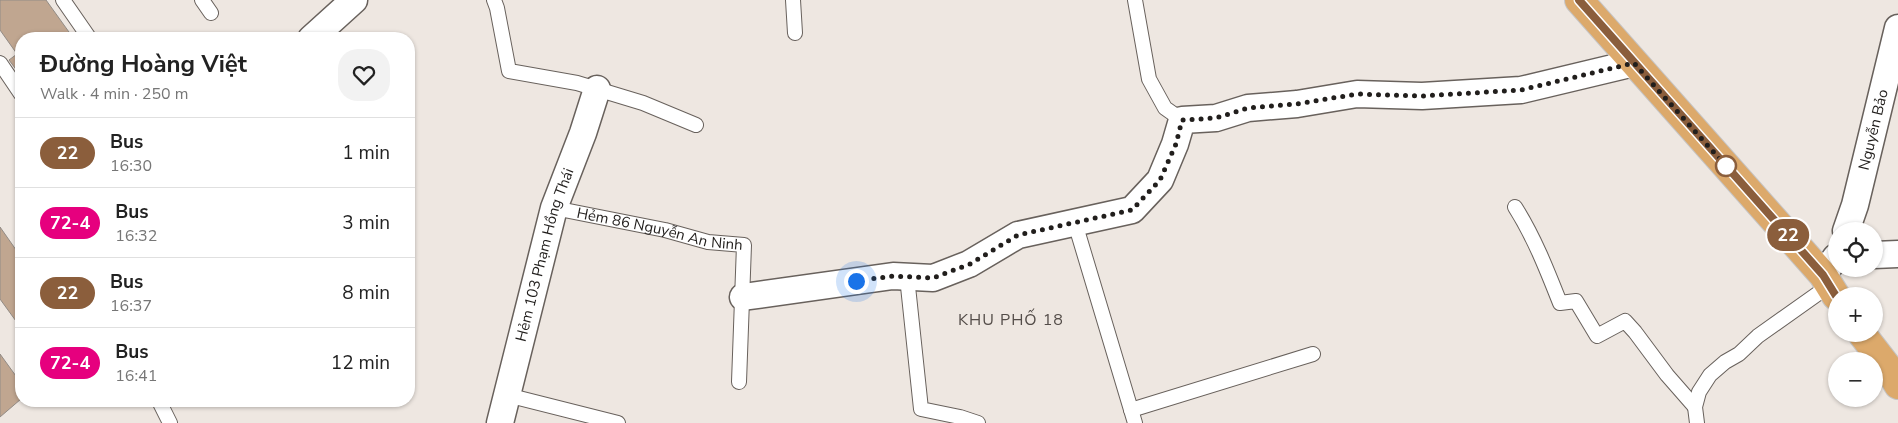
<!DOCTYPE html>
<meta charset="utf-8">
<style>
:root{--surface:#fff;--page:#f2f2f2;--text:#222;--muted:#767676;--line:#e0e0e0}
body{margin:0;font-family:"Nunito Sans",sans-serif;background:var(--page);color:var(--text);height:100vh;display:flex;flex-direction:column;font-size:19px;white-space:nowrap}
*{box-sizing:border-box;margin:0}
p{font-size:16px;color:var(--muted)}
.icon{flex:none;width:28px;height:28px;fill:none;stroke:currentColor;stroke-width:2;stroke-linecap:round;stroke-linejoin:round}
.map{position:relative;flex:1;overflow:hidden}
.details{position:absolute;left:15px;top:32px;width:400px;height:375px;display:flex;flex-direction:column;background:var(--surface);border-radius:20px;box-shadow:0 1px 4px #0004}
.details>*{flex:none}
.badge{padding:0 10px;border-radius:16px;font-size:18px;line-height:32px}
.tools{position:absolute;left:1828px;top:222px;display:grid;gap:10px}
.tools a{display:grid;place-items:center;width:55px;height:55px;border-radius:50%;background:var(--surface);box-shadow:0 1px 4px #0004;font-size:25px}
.you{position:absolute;width:25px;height:25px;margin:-12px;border:4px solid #fff;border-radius:50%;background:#1a73e8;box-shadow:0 0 0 8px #1a73e833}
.map>.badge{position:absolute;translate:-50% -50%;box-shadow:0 0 0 2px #fff}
.round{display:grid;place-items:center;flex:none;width:52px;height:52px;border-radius:20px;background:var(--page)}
.headline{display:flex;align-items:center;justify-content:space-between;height:85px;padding:0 25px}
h1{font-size:24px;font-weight:700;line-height:38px}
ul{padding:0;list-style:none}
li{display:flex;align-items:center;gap:15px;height:70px;padding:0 25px;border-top:1px solid var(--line)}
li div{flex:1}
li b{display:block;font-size:19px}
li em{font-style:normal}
li .badge{min-width:55px;font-weight:700;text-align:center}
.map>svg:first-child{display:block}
.building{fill:#c0a690;stroke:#928b85}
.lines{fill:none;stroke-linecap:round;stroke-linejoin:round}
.lane-casing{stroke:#68615c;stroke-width:16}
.street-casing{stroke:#68615c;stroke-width:29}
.primary-casing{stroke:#c5c4c4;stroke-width:30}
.lane{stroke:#fff;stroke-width:14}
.street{stroke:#fff;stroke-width:26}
.primary{stroke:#dca96b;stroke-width:28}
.line-casing{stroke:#fff;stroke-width:11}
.line{stroke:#8b5e3c;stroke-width:8}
.walk{stroke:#211e1c;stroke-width:5;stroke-dasharray:0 9}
.stop-dot{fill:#fff;stroke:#8b5e3c;stroke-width:2.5}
.labels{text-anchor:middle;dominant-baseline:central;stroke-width:4.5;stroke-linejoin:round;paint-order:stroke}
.street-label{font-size:15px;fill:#211e1c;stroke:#eee7e1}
.neighbourhood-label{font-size:16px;letter-spacing:1px;fill:#534c48;stroke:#eee7e1}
</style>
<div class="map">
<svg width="1898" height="423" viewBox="0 0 1898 423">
<rect width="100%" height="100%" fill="#eee7e1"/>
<g class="building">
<polygon points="0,0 46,0 74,39 21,39 21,76 9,60 17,54 0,30"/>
<polygon points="0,227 21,257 21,328 0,299"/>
<polygon points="0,354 21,383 21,399 0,417"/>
</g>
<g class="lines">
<g class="lane-casing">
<g id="lane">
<polyline points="63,0 90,39"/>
<polyline points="202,0 211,13"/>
<polyline points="494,0 497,8 509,71 577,83 643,103 696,125"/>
<polyline points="793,0 795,33"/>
<polyline points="1135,0 1149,79 1165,108 1182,120"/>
<polyline points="0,63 21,94"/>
<path d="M1515,207c19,30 32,63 45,96l16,-2 21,35 28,-15 10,11 32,43 28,32"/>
<path id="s1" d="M554,208l111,22 43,12 36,3 -5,137"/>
<polyline points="1075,223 1135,423"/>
<polyline points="907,277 921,409 960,417 978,423"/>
<polyline points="507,395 618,423"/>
<polyline points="159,401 170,423"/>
<polyline points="1131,410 1313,354"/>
<polyline points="1697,423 1695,407 1699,392 1710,375 1725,362 1739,354 1758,336 1830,285"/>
</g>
</g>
<g class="street-casing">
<g id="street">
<polyline points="311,39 354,0"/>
<path id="s2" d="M1846,231l9,-26 43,-177"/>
<polyline points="1874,255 1898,254"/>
<polyline points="1823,275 1836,257"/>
<polyline points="743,297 893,276 933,278 969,264 1018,235 1132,210 1160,180 1175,144 1182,120 1216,118 1248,108 1297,104 1357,94 1422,96 1521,90 1634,63"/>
<path id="s3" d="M500,423l54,-215 29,-75 14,-44"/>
</g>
</g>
<g class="primary-casing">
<g id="primary">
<polyline points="1579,0 1823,275 1836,296"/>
<polyline points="1862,334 1889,369 1898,385"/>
</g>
</g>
<use href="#lane" class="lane"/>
<use href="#street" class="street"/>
<use href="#primary" class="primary"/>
</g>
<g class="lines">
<g class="line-casing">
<polyline id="line" points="1579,0 1823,275 1836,296"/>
</g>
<use href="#line" class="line"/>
<polyline class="walk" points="856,281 893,276 933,278 970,264 1018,235 1132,210 1160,180 1176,144 1182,120 1216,118 1248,108 1297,104 1357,94 1422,96 1521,90 1634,63 1726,166"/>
</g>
<circle class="stop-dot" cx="1726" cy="166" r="10"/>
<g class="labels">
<g class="street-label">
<text stroke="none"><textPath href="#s2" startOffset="105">Nguyễn Bảo</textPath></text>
<text stroke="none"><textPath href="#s1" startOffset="108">Hẻm 86 Nguyễn An Ninh</textPath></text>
<text stroke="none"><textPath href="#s3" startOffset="174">Hẻm 103 Phạm Hồng Thái</textPath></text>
</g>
<g class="neighbourhood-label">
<text x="1011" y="320">KHU PHỐ 18</text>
</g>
</g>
</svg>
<div class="tools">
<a><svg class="icon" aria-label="locate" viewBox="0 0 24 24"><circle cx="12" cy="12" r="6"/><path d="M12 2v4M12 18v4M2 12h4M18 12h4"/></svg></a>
<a>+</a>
<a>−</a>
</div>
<div class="you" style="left:856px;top:281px"></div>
<b class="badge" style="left:1788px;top:235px;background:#8b5e3c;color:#fff">22</b>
<section class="details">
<div class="headline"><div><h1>Đường Hoàng Việt</h1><p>Walk · 4 min · 250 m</p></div><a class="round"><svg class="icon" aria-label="heart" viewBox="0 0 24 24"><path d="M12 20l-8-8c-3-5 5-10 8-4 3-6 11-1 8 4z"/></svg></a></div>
<ul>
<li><span class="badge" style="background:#8b5e3c;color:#fff">22</span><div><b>Bus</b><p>16:30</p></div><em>1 min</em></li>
<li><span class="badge" style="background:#e6007e;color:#fff">72-4</span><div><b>Bus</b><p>16:32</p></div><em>3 min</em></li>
<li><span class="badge" style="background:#8b5e3c;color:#fff">22</span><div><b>Bus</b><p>16:37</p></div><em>8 min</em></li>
<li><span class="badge" style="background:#e6007e;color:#fff">72-4</span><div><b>Bus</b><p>16:41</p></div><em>12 min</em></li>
</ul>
</section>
</div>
